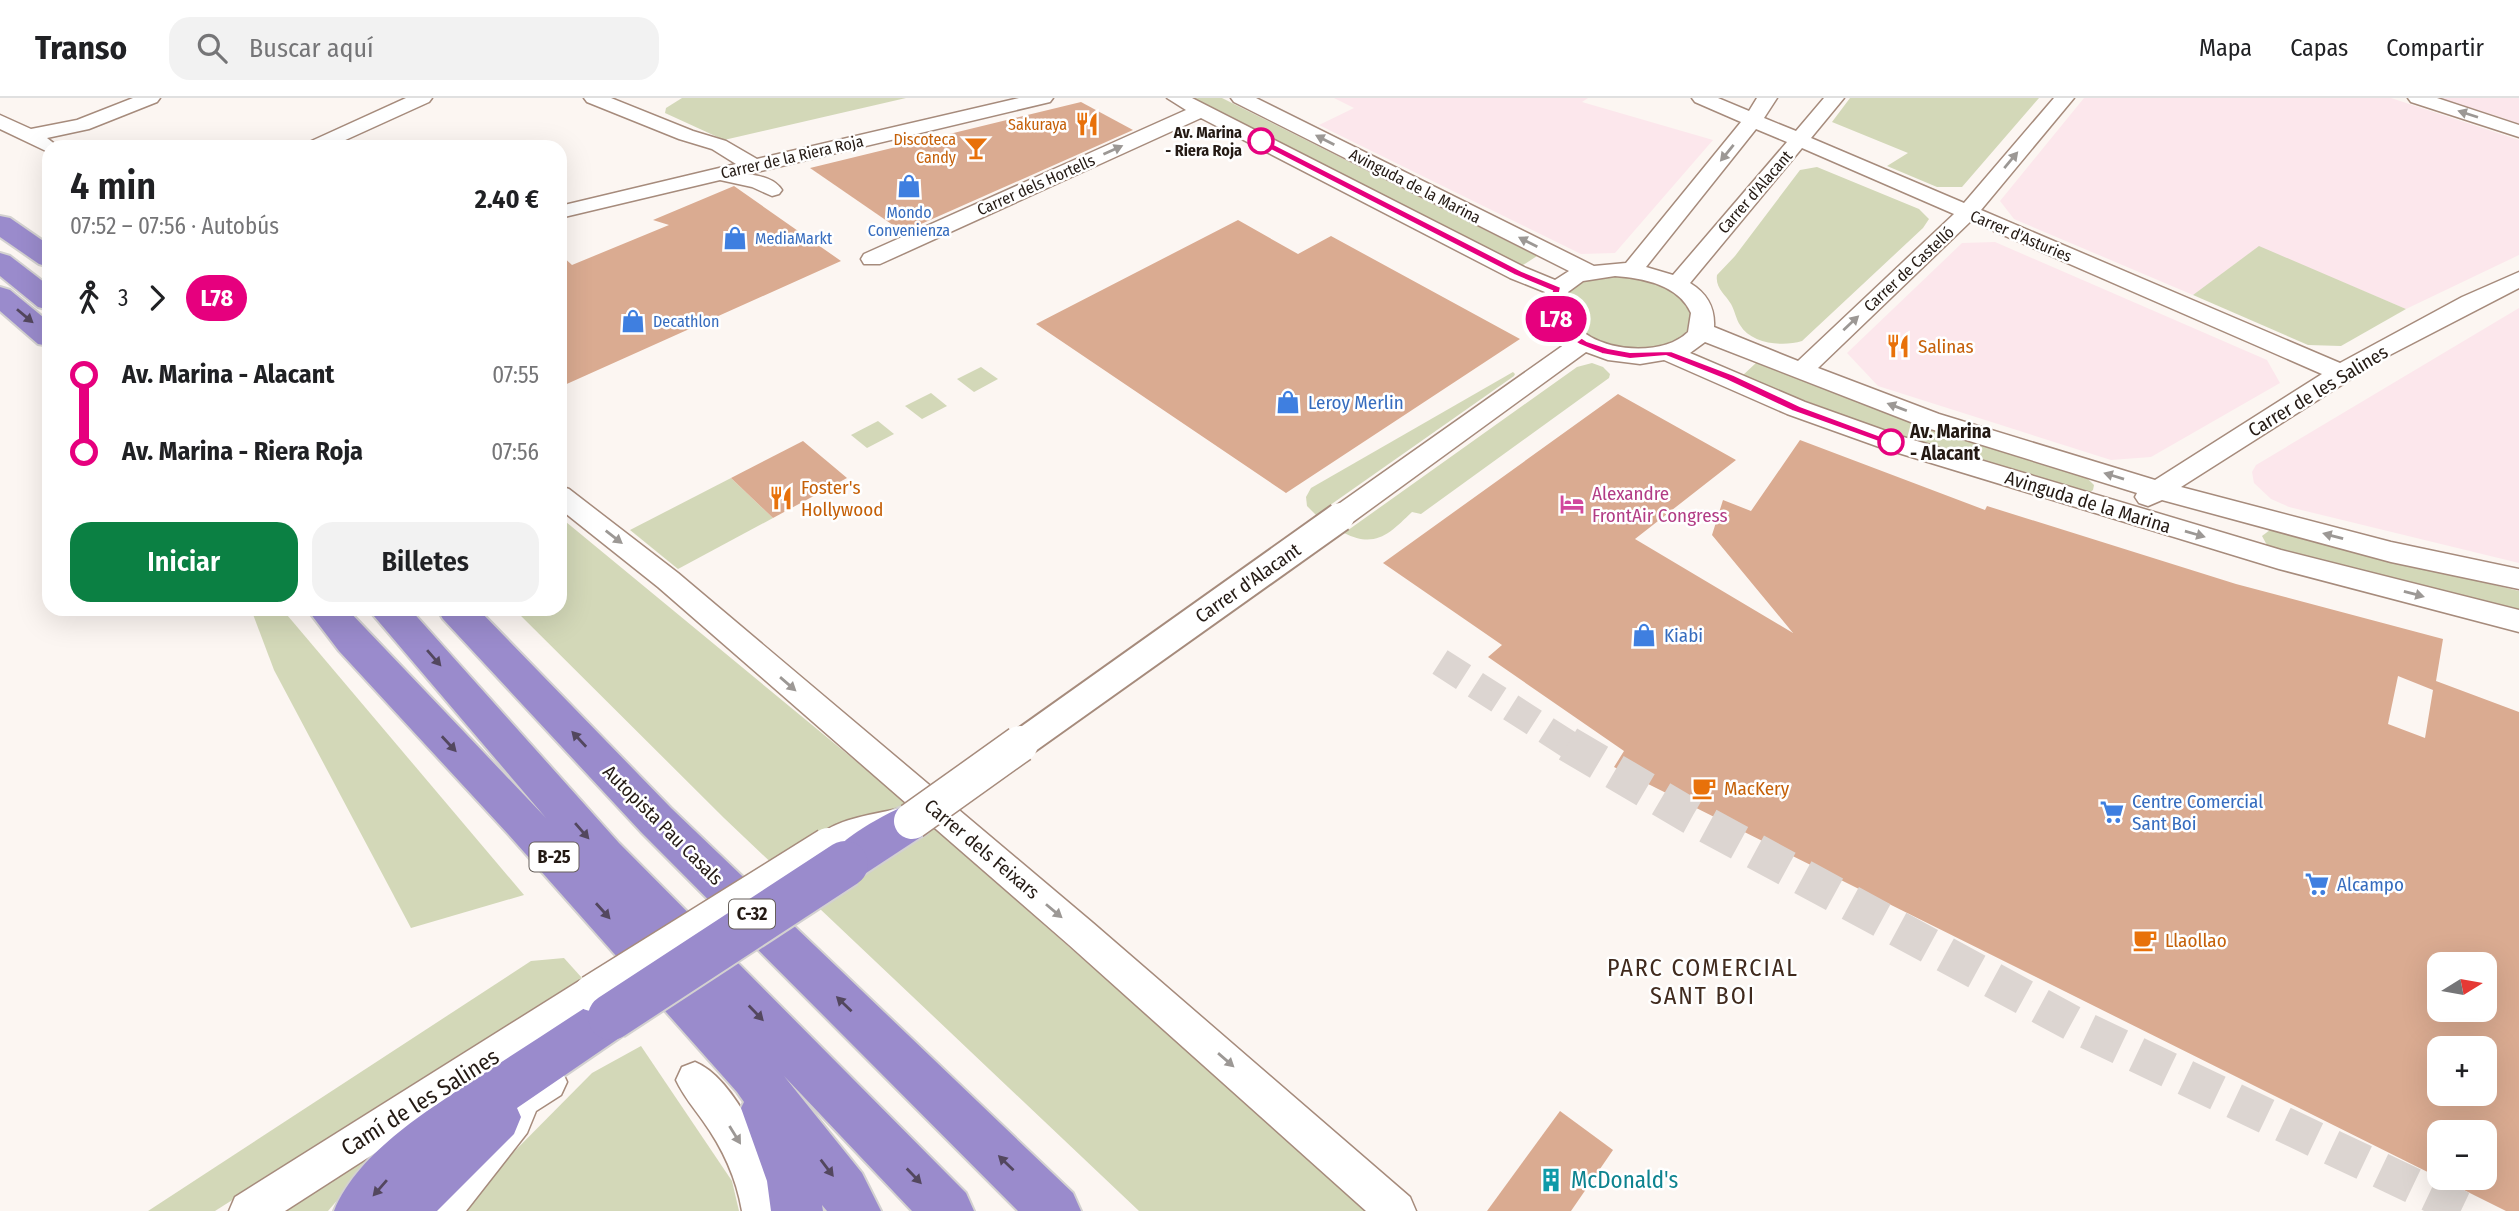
<!DOCTYPE html>
<html lang="es">
<meta charset="utf-8">
<style>
:root{--surface:#fff;--page:#f2f2f2;--text:#202124;--muted:#757577;--line:#e0e0e0;--accent:#0b8043}
body{margin:0;font-family:"Fira Sans Condensed",sans-serif;background:var(--page);color:var(--text);height:100vh;display:flex;flex-direction:column;font-size:26px;white-space:nowrap}
*{box-sizing:border-box;margin:0}
p{font-size:23px;color:var(--muted)}
.icon{flex:none;width:38px;height:38px;fill:none;stroke:currentColor;stroke-width:2;stroke-linecap:round;stroke-linejoin:round}
.map{position:relative;flex:1;overflow:hidden}
.panel{position:absolute;left:42px;top:42px;width:525px;height:476px;display:flex;flex-direction:column;background:var(--surface);border-radius:21px;box-shadow:0 7px 28px #0002}
.panel>*{flex:none}
.badge{padding:0 14px;border-radius:23px;font-size:24px;line-height:46px}
.needle{width:46px;rotate:79deg}
.tools{position:absolute;left:2427px;top:854px;display:grid;gap:14px}
.tools a{display:grid;place-items:center;width:70px;height:70px;border-radius:14px;background:var(--surface);box-shadow:0 7px 28px #0002;font-size:35px}
.map>.badge{position:absolute;translate:-50% -50%;box-shadow:0 0 0 4px #fff}
.legs{display:flex;align-items:center;gap:10px;height:77px;padding:0 28px;font-size:23px}
.legs p{margin-inline-start:auto}
.headline{display:flex;align-items:center;justify-content:space-between;height:119px;padding:0 28px}
h1{font-size:38px;font-weight:600;line-height:52px}
.primary-button{display:flex;gap:14px;margin-top:auto;padding:14px 28px}
.primary-button a{flex:1;height:80px;border-radius:21px;background:var(--accent);color:#fff;font-size:28px;font-weight:600;line-height:80px;text-align:center}
.primary-button a+a{background:var(--page);color:var(--text)}
ul{padding:0 28px;list-style:none}
li{display:flex;align-items:center;gap:24px;height:77px;font-size:26px}
li i{display:grid;place-items:center;width:10px;height:100%;margin:0 9px;background:currentColor}
li i::after{content:'';width:18px;height:18px;margin:-9px;border:5px solid;border-radius:50%;background:var(--surface)}
li p{margin-inline-start:auto}
li:first-child i{background:linear-gradient(#0000 50%,currentColor 0)}
li:last-child i{background:linear-gradient(currentColor 50%,#0000 0)}
header{display:flex;align-items:center;gap:42px;box-sizing:border-box;height:98px;padding:0 35px;background:var(--surface);border-bottom:2px solid var(--line)}
header strong{font-size:33px}
nav{display:flex;gap:38px;margin-inline-start:auto;font-size:24px}
.search{width:490px;height:63px;background:var(--page);display:flex;align-items:center;gap:18px;box-sizing:border-box;padding:0 24px;border-radius:21px;color:var(--muted);font-size:26px}
.map>svg:first-child{display:block}
.industrial{fill:#fce7ec}
.green{fill:#d3d8b8}
.building{fill:#daab91;fill-rule:evenodd}
.lines{fill:none;stroke-linecap:round;stroke-linejoin:round}
.minor-tunnel-far1{stroke:#dcd5d1;stroke-width:28;stroke-dasharray:28 14;stroke-linecap:butt}
.minor-tunnel{stroke:#dcd5d1;stroke-width:36;stroke-dasharray:36 18;stroke-linecap:butt}
.minor-casing{stroke:#a68b7c;stroke-width:3}
.highway-casing{stroke:#d3d1d0;stroke-width:4}
.minor{fill:#fff;fill-rule:evenodd}
.highway{fill:#9a8bcc;fill-rule:evenodd}
.minor-bridge-far1-casing{stroke:#a68b7c;stroke-width:32;stroke-linecap:butt}
.minor-bridge-casing{stroke:#a68b7c;stroke-width:39;stroke-linecap:butt}
.highway-bridge-casing{stroke:#d3d1d0;stroke-width:50;stroke-linecap:butt}
.minor-bridge-far1{stroke:#fff;stroke-width:28}
.minor-bridge{stroke:#fff;stroke-width:36}
.highway-bridge{stroke:#9a8bcc;stroke-width:46}
.oneway{fill:#9c9895}
.oneway2{fill:#53475e}
.line-1{fill:#e6007e;stroke:#fff;stroke-width:2}
.stop-1-dot{fill:#fff;stroke:#e6007e;stroke-width:3.5}
.labels{text-anchor:middle;dominant-baseline:central;stroke-width:5;stroke-linejoin:round;paint-order:stroke}
.far-food-label{font-size:16px;fill:#c56008;stroke:#fff;text-anchor:end}
.far-stop-label{font-size:16px;font-weight:bold;fill:#241a14;stroke:#fff;text-anchor:end}
.far-street-label{font-size:16px;fill:#241a14;stroke:#fff}
.far-shop-label{font-size:16px;fill:#366cbe;stroke:#fff;text-anchor:start}
.shield{fill:#fff;stroke:#665f5a;stroke-width:2}
.shield-label{font-size:18px;font-weight:bold;fill:#241a14}
.food-label{font-size:19px;fill:#c56008;stroke:#fff;text-anchor:start}
.street-label{font-size:19px;fill:#241a14;stroke:#fff}
.shop-label{font-size:19px;fill:#366cbe;stroke:#fff;text-anchor:start}
.stop-label{font-size:19px;font-weight:bold;fill:#241a14;stroke:#fff;text-anchor:start}
.hotel-label{font-size:19px;fill:#b23c85;stroke:#fff;text-anchor:start}
.near-street-label{font-size:23px;fill:#241a14;stroke:#fff}
.near-culture-label{font-size:23px;fill:#0d838f;stroke:#fff;text-anchor:start}
.near-neighbourhood-label{font-size:24px;letter-spacing:2px;fill:#402a1d;stroke:#fff}
</style>
<header>
<strong>Transo</strong>
<div class="search"><svg class="icon" aria-label="search" viewBox="0 0 24 24"><circle cx="10" cy="10" r="6"/><path d="M15 15l6 6"/></svg>Buscar aquí</div>
<nav><a>Mapa</a><a>Capas</a><a>Compartir</a></nav>
</header>
<div class="map">
<svg width="2519" height="1113" viewBox="0 0 2519 1113">
<rect width="100%" height="100%" fill="#fcf6f2"/>
<g class="industrial">
<polygon points="1334,0 1588,0 1582,4 1713,42 1615,155 1581,156 1319,27 1354,10"/>
<polygon points="2084,0 2391,0 2519,42 2519,157 2406,211 2259,149 2193,197 2014,121 2000,103"/>
<polygon points="2440,0 2519,0 2519,26 2503,20"/>
<polygon points="1995,144 2267,262 2280,285 2151,359 2111,362 1878,288 1847,255 1962,145"/>
<polygon points="2519,210 2519,465 2289,409 2271,401 2254,385 2252,374 2256,367"/>
</g>
<g class="green">
<polygon points="682,0 906,0 724,42 665,15 666,10"/>
<polygon points="1194,0 1222,0 1537,158 1520,169 1191,1"/>
<polygon points="1850,0 2039,0 1962,89 1937,89 1887,68 1908,55 1832,24"/>
<path d="M1817,69l102,42 10,10 -6,9 -121,113c-19,6 -51,3 -62,-16 -4,-6 -5,-14 -9,-21 -6,-10 -16,-16 -14,-29l18,-19 65,-86z"/>
<polygon points="2259,148 2406,211 2341,248 2308,247 2193,197"/>
<path d="M1618,177c24,3 64,7 74,33 2,5 2,12 3,17l-13,16 -41,10 -33,-5 -27,-13 -16,-17c-1,-38 22,-37 53,-41z"/>
<path d="M1757,264c107,45 217,79 327,113l10,10 -1,5 -4,3 -131,-36 -217,-80z"/>
<path d="M1592,265l11,4 7,7 -1,4 -188,136 -9,-2c-22,21 -36,37 -68,21l233,-166z"/>
<polygon points="981,269 998,281 974,294 957,281"/>
<polygon points="1513,274 1515,276 1514,278 1316,417 1307,408 1306,399 1311,390"/>
<polygon points="931,295 947,308 922,321 905,308"/>
<polygon points="878,323 894,336 867,350 851,337"/>
<polygon points="731,380 773,420 678,471 630,432"/>
<polygon points="560,419 880,683 1370,1113 1139,1113 724,720 514,511 560,511"/>
<polygon points="2270,432 2519,493 2519,516 2268,449 2262,438"/>
<polygon points="251,511 282,511 524,797 411,830 274,572"/>
<polygon points="564,860 582,880 215,1113 148,1113 531,863"/>
<polygon points="641,948 732,1083 739,1113 467,1113 489,1079 592,975"/>
<polygon points="397,1033 328,1113 280,1113"/>
</g>
<g class="building">
<polygon points="1081,4 1133,32 903,134 810,70"/>
<polygon points="734,88 841,163 560,289 560,156 572,167 669,127 653,122"/>
<polygon points="1238,122 1298,156 1331,138 1520,241 1286,395 1036,226"/>
<path d="M1618,296l118,66 -101,79 158,94 -81,-98 11,-35 28,11 49,-71 185,70 2,-4 249,78 207,55 -7,42 83,31v499h-13l-892,-444 10,-16 -136,-94 14,-12 -119,-82zM2398,578l35,14 -8,48 -37,-14zM2440,866h45v46h-45zM2440,950h45v46h-45zM2440,1034h45v46h-45z"/>
<polygon points="803,343 847,380 773,420 731,380"/>
<polygon points="1560,1013 1613,1052 1571,1113 1487,1113"/>
</g>
<g class="lines">
<polyline class="minor-tunnel-far1" points="1440,564 1571,648"/>
<polyline class="minor-tunnel" points="1568,646 1692,719 2081,930 2466,1113"/>
<g class="minor-casing">
<g id="minor">
<polygon points="133,0 160,0 157,4 89,31 47,40 56,47 46,53 0,31 0,17 31,31 77,22"/>
<polygon points="406,0 432,0 429,4 330,49 304,49 307,45"/>
<path d="M584,0h27l82,33 33,10 31,18 262,-61h34l-3,4 -302,72c13,2 27,5 34,16l-3,4 -7,2 -20,-9 -32,-7 -160,38v-12l176,-42 -24,-15 -33,-10 -92,-37z"/>
<path d="M1167,0h25l334,170 29,12 14,-9 -335,-169 -3,-4h25l338,168 32,-3 115,-141 -46,-20 -3,-4h26l31,13 8,-13h20l-13,20 32,13 28,-33h20l-33,40 153,65 90,-105h20l-93,112 359,153 122,-66 57,-25v16l-135,70 -203,129 210,55 128,27v20l-128,-27 -229,-62 -14,6 -9,-3 -4,-6 2,-4 -216,-67 -216,-84 -15,11 115,49 95,34 381,114 238,60v22l-240,-63 -397,-121 -95,-34 -123,-54 -24,4 -32,-4 -22,-8 -236,172 -10,2 -10,-2 -4,-7 4,-7 238,-168 -15,-13 -12,-23 4,-14 -35,-14 -309,-160 -321,146h-16l-3,-5 3,-5 322,-144zM1756,31l31,13 -114,133 -27,-8zM1802,50l152,66 -156,147 -84,-34c1,-19 -6,-33 -24,-44zM1971,123l351,153 -167,106 -216,-66 -121,-46zM1615,178c28,2 64,9 76,37l-3,19c-33,33 -133,15 -120,-40l15,-11z"/>
<polygon points="2408,0 2437,0 2519,27 2519,39 2411,4"/>
<polygon points="560,388 569,391 678,475 1093,825 1410,1099 1416,1113 1366,1113 1069,847 658,489 560,411"/>
<path d="M897,711l12,4 4,10 -4,10 -45,11 -36,16 -12,-4 -5,-10c13,-26 60,-31 86,-37z"/>
<polygon points="592,879 605,883 610,895 605,907 285,1113 229,1113 235,1099 579,883"/>
<path d="M695,964c42,17 80,106 87,149h-40c-6,-34 -19,-62 -39,-90 -10,-14 -20,-26 -27,-41l6,-13z"/>
<polygon points="548,966 561,971 567,984 561,997 536,1013 527,1035 466,1113 421,1113 427,1099 498,1010 507,988"/>
</g>
</g>
<g class="highway-casing">
<g id="highway">
<polygon points="0,118 10,120 49,147 49,169 39,166 0,139"/>
<polygon points="0,155 10,158 49,188 49,212 38,209 0,178"/>
<polygon points="0,189 10,192 49,224 49,248 38,246 0,213"/>
<polygon points="307,511 347,511 546,720 368,511 410,511 619,745 966,1095 974,1113 912,1113 784,978 862,1075 881,1113 827,1113 822,1107 823,1113 771,1113 767,1083 741,1010 744,1004 737,994 508,736 339,553"/>
<polygon points="437,511 478,511 671,710 1073,1095 1081,1113 1018,1113 641,734 443,521"/>
<path d="M912,705l15,6 6,12 -6,12 -67,44 -15,5 -15,-5 -7,-13c12,-23 64,-52 89,-61z"/>
<path d="M611,897l17,7 7,15 -7,15 -111,76 4,9 -7,17 -77,77h-103c25,-61 99,-104 152,-139 36,-23 72,-47 108,-70z"/>
</g>
</g>
<use href="#minor" class="minor"/>
<use href="#highway" class="highway"/>
<g class="minor-bridge-far1-casing">
<polyline id="minor-bridge-far1" points="1018,648 1340,419"/>
</g>
<g class="minor-bridge-casing">
<g id="minor-bridge">
<polyline points="912,723 1020,646"/>
<polyline points="592,895 828,748"/>
</g>
</g>
<g class="highway-bridge-casing">
<polyline id="highway-bridge" points="611,919 845,766"/>
</g>
<use href="#minor-bridge-far1" class="minor-bridge-far1"/>
<use href="#minor-bridge" class="minor-bridge"/>
<use href="#highway-bridge" class="highway-bridge"/>
</g>
<defs><path id="oneway-solid" d="M-6-.8H1V-3.2L6.5 0L1 3.2V.8H-6Z" transform="scale(1.75)"/></defs>
<g class="oneway">
<use href="#oneway-solid" transform="translate(2468 16) rotate(-162)"/>
<use href="#oneway-solid" transform="translate(1325 42) rotate(-153)"/>
<use href="#oneway-solid" transform="translate(1113 52) rotate(-24)"/>
<use href="#oneway-solid" transform="translate(1727 55) rotate(129)"/>
<use href="#oneway-solid" transform="translate(2011 62) rotate(-50)"/>
<use href="#oneway-solid" transform="translate(1528 144) rotate(-153)"/>
<use href="#oneway-solid" transform="translate(1851 225) rotate(-43)"/>
<use href="#oneway-solid" transform="translate(1897 309) rotate(-159)"/>
<use href="#oneway-solid" transform="translate(2114 378) rotate(-163)"/>
<use href="#oneway-solid" transform="translate(2195 436) rotate(16)"/>
<use href="#oneway-solid" transform="translate(2333 438) rotate(-165)"/>
<use href="#oneway-solid" transform="translate(614 439) rotate(38)"/>
<use href="#oneway-solid" transform="translate(2414 496) rotate(15)"/>
<use href="#oneway-solid" transform="translate(788 586) rotate(41)"/>
<use href="#oneway-solid" transform="translate(1054 813) rotate(40)"/>
<use href="#oneway-solid" transform="translate(1226 962) rotate(41)"/>
<use href="#oneway-solid" transform="translate(735 1037) rotate(58)"/>
</g>
<g class="oneway2">
<use href="#oneway-solid" transform="translate(25 218) rotate(40)"/>
<use href="#oneway-solid" transform="translate(434 560) rotate(49)"/>
<use href="#oneway-solid" transform="translate(579 641) rotate(-133)"/>
<use href="#oneway-solid" transform="translate(449 646) rotate(47)"/>
<use href="#oneway-solid" transform="translate(582 733) rotate(49)"/>
<use href="#oneway-solid" transform="translate(603 813) rotate(48)"/>
<use href="#oneway-solid" transform="translate(844 906) rotate(-136)"/>
<use href="#oneway-solid" transform="translate(756 915) rotate(46)"/>
<use href="#oneway-solid" transform="translate(1006 1065) rotate(-136)"/>
<use href="#oneway-solid" transform="translate(827 1070) rotate(53)"/>
<use href="#oneway-solid" transform="translate(914 1078) rotate(46)"/>
<use href="#oneway-solid" transform="translate(380 1090) rotate(131)"/>
</g>
<polygon class="line-1" points="1257,41 1264,41 1522,173 1561,189 1557,208 1561,220 1570,232 1587,243 1608,250 1630,254 1671,253 1734,277 1800,308 1897,344 1891,348 1887,347 1792,313 1726,282 1666,258 1630,261 1602,256 1580,247 1563,236 1550,221 1546,208 1552,193 1514,177 1257,45"/>
<defs>
<g id="restaurant-bare" transform="scale(1.89)"><path d="M-5-6h1v4h1v-4h1v4h1v-4h1v5L-1.5 .5V6h-2V.5L-5-1ZM5-6V6H3V1.5H1.5Q1.5-4 5-6Z" fill="#e8710a" stroke="#fff" stroke-width="2.5" paint-order="stroke"/></g>
<g id="bar-bare" transform="scale(1.89)"><path d="M-6-5H6L.8 .8V4.5H3.5V6h-7V4.5H-.8V.8Z" fill="#e8710a" stroke="#fff" stroke-width="2.5" paint-order="stroke"/></g>
<g id="shop-bare" transform="scale(1.89)"><path d="M-5-2.5h2.3a2.7 3.5 0 0 1 5.4 0H5L5.5 6h-11ZM-1.5-2.5h3a1.5 2.3 0 0 0-3 0Z" fill="#3f7fe0" stroke="#fff" stroke-width="2.5" paint-order="stroke"/></g>
<g id="hotel-bare" transform="scale(1.89)"><path d="M-6-4.5h1.5V1H6V5H4.5V3h-9V5H-6ZM-4 0a1.8 1.8 0 1 1 3.6 0ZM.5 0V-2.5h3Q6-2.5 6 0Z" fill="#d1479c" stroke="#fff" stroke-width="2.5" paint-order="stroke"/></g>
<g id="cafe-bare" transform="scale(1.89)"><path d="M-5.5-4.5H6V0H3Q3 3.5 0 3.5H-2.5Q-5.5 3.5-5.5 0ZM3-3.2v2h1.7v-2ZM-6 4.5H4V6H-6Z" fill="#e8710a" stroke="#fff" stroke-width="2.5" paint-order="stroke"/></g>
<g id="supermarket-bare" transform="scale(1.89)"><path d="M-6-5.5h2.5l.6 2H6L4.5 2H-2.5L-4.4-4H-6ZM-1.5 3.2a1.3 1.3 0 1 0 .1 0ZM3 3.2a1.3 1.3 0 1 0 .1 0Z" fill="#3f7fe0" stroke="#fff" stroke-width="2.5" paint-order="stroke"/></g>
<g id="building-bare" transform="scale(1.89)"><path d="M-4-6H4V6H1V3H-1V6H-4ZM-2.5-4.3h1.7v1.8h-1.7ZM.8-4.3h1.7v1.8H.8ZM-2.5-1h1.7V.8h-1.7ZM.8-1h1.7V.8H.8Z" fill="#0f9aa8" stroke="#fff" stroke-width="2.5" paint-order="stroke"/></g>
</defs>
<g fill-rule="evenodd">
<use href="#restaurant-bare" x="1087" y="26"/>
<use href="#bar-bare" x="976" y="50"/>
<use href="#shop-bare" x="909" y="88"/>
<use href="#shop-bare" x="735" y="140"/>
<use href="#shop-bare" x="633" y="223"/>
<use href="#restaurant-bare" x="1898" y="248"/>
<use href="#shop-bare" x="1288" y="304"/>
<use href="#restaurant-bare" x="781" y="400"/>
<use href="#hotel-bare" x="1572" y="406"/>
<use href="#shop-bare" x="1644" y="537"/>
<use href="#cafe-bare" x="1704" y="690"/>
<use href="#supermarket-bare" x="2112" y="714"/>
<use href="#supermarket-bare" x="2317" y="786"/>
<use href="#cafe-bare" x="2145" y="842"/>
<use href="#building-bare" x="1551" y="1082"/>
</g>
<g class="stop-1-dot">
<circle cx="1261" cy="43" r="12"/>
<circle cx="1891" cy="344" r="12"/>
</g>
<g class="labels">
<g class="far-food-label">
<text x="1067" y="26">Sakuraya</text>
<text x="956" y="41">Discoteca<tspan x="956" dy="18">Candy</tspan></text>
</g>
<g class="far-stop-label">
<text x="1242" y="34">Av. Marina<tspan x="1242" dy="18">- Riera Roja</tspan></text>
</g>
<g class="far-street-label">
<text transform="translate(792 59) rotate(-13)">Carrer de la Riera Roja</text>
<text transform="translate(1036 87) rotate(-24)">Carrer dels Hortells</text>
<text transform="translate(1415 88) rotate(27)">Avinguda de la Marina</text>
<text transform="translate(1755 94) rotate(-49)">Carrer d'Alacant</text>
<text transform="translate(2021 138) rotate(23)">Carrer d'Asturies</text>
<text transform="translate(1909 171) rotate(-43)">Carrer de Castelló</text>
</g>
<g class="far-shop-label">
<text x="909" y="114" text-anchor="middle">Mondo<tspan x="909" dy="18">Convenienza</tspan></text>
<text x="755" y="140">MediaMarkt</text>
<text x="653" y="223">Decathlon</text>
</g>
<g class="shield">
<rect x="529.5" y="744.5" width="49" height="29" rx="5"/>
<rect x="729" y="801.5" width="46" height="29" rx="5"/>
</g>
<g class="shield-label">
<text x="554" y="759">B-25</text>
<text x="752" y="816">C-32</text>
</g>
<g class="food-label">
<text x="1918" y="248">Salinas</text>
<text x="801" y="389">Foster's<tspan x="801" dy="22">Hollywood</tspan></text>
<text x="1724" y="690">MacKery</text>
<text x="2165" y="842">Llaollao</text>
</g>
<g class="street-label">
<text transform="translate(2318 293) rotate(-31)">Carrer de les Salines</text>
<text transform="translate(2088 404) rotate(17)">Avinguda de la Marina</text>
<text transform="translate(1248 485) rotate(-35)">Carrer d'Alacant</text>
<text transform="translate(663 727) rotate(45)">Autopista Pau Casals</text>
<text transform="translate(982 751) rotate(40)">Carrer dels Feixars</text>
</g>
<g class="shop-label">
<text x="1308" y="304">Leroy Merlin</text>
<text x="1664" y="537">Kiabi</text>
<text x="2132" y="703">Centre Comercial<tspan x="2132" dy="22">Sant Boi</tspan></text>
<text x="2337" y="786">Alcampo</text>
</g>
<g class="stop-label">
<text x="1910" y="333">Av. Marina<tspan x="1910" dy="22">- Alacant</tspan></text>
</g>
<g class="hotel-label">
<text x="1592" y="395">Alexandre<tspan x="1592" dy="22">FrontAir Congress</tspan></text>
</g>
<g class="near-street-label">
<text transform="translate(420 1004) rotate(-32)">Camí de les Salines</text>
</g>
<g class="near-culture-label">
<text x="1571" y="1082">McDonald's</text>
</g>
<g class="near-neighbourhood-label">
<text x="1703" y="870">PARC COMERCIAL<tspan x="1703" dy="28">SANT BOI</tspan></text>
</g>
</g>
</svg>
<div class="tools">
<a><svg class="needle" viewBox="-14 -14 28 28"><path d="M0-13l5 13h-10z" fill="#e53935"/><path d="M0 13l5-13h-10z" fill="#757577"/></svg></a>
<a>+</a>
<a>−</a>
</div>
<b class="badge" style="left:1556px;top:221px;background:#e6007e;color:#fff">L78</b>
<section class="panel">
<div class="headline"><div><h1>4 min</h1><p>07:52 – 07:56 · Autobús</p></div><b>2.40 €</b></div>
<div class="legs"><svg class="icon" aria-label="walk" viewBox="0 0 24 24"><circle cx="13" cy="4" r="2"/><path d="M13 8l-2 6 4 7M11 14l-3 7M7 12l3-4h3l4 4"/></svg>3<svg class="icon" aria-label="forward" viewBox="0 0 24 24"><path d="M9 5l7 7-7 7"/></svg><b class="badge" style="background:#e6007e;color:#fff">L78</b></div>
<ul>
<li><i style="color:#e6007e"></i><b>Av. Marina - Alacant</b><p>07:55</p></li>
<li><i style="color:#e6007e"></i><b>Av. Marina - Riera Roja</b><p>07:56</p></li>
</ul>
<div class="primary-button"><a>Iniciar</a><a>Billetes</a></div>
</section>
</div>
